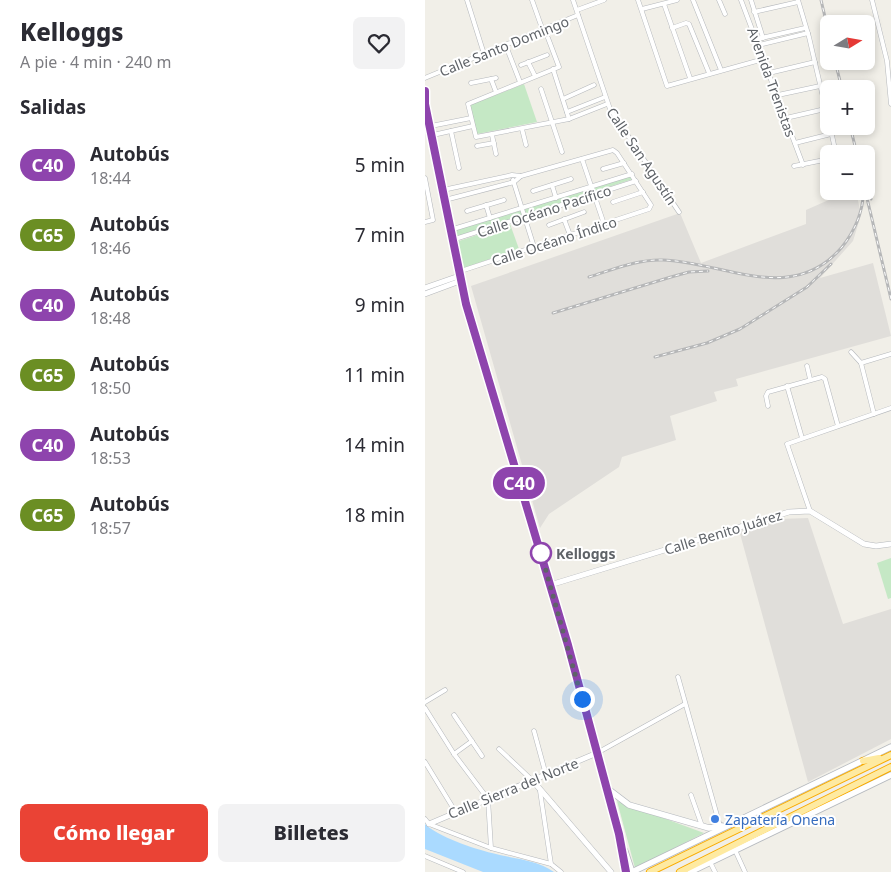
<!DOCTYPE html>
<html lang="es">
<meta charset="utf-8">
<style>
:root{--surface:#fff;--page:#f2f2f3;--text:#2b2b33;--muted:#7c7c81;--accent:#ea4335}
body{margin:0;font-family:"Noto Sans",sans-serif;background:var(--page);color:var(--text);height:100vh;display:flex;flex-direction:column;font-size:19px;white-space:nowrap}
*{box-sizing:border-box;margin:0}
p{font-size:16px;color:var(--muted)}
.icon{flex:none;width:28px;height:28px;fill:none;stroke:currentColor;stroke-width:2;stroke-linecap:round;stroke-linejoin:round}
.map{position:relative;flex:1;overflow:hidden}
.details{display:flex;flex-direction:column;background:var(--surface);width:425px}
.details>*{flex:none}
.badge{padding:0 10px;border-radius:16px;font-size:18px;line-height:32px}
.needle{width:32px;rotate:79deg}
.buttons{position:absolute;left:395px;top:15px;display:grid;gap:10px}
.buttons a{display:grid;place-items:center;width:55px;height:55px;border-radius:8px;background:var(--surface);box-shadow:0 2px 8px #0003;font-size:25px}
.you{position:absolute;width:25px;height:25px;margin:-12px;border:4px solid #fff;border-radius:50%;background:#1a73e8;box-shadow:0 0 0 8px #1a73e833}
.map>.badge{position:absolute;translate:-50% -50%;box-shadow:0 0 0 2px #fff}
h2{padding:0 20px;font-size:19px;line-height:45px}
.round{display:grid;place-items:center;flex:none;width:52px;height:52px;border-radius:8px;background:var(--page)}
.summary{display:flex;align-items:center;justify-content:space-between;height:85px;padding:0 20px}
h1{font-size:24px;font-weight:800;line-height:38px}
.primary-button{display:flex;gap:10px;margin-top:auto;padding:10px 20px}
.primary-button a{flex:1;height:58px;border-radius:8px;background:var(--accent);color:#fff;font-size:20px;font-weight:800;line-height:58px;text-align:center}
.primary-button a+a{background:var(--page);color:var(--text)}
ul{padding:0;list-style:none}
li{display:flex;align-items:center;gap:15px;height:70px;padding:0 20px}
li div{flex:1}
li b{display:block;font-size:19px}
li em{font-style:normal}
li .badge{min-width:55px;font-weight:700;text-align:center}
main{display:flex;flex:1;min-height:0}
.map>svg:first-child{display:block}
.industrial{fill:#e0deda}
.green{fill:#c5e8c5}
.water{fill:#aadaff}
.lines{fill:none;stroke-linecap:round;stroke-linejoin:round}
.minor-casing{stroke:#b5b8bc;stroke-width:5}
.tertiary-casing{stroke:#b5b8bc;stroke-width:6}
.secondary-casing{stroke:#b6babf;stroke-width:7}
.trunk-casing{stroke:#f9ab00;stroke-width:8}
.minor{stroke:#fff;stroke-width:4}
.tertiary{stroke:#fff;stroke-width:5}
.secondary{stroke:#fff;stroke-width:5.5}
.trunk{stroke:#feeaa1;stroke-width:6}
.rail-casing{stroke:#b6b7b8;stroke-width:3}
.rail{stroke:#fff;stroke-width:1;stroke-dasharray:4;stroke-linecap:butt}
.line-casing{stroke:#fff;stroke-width:11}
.line{stroke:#8e44ad;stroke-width:8}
.walk{stroke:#5f6368;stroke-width:5;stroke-dasharray:0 9}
.stop-dot{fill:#fff;stroke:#8e44ad;stroke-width:2.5}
.shop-dot{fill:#3f7fe0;stroke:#fff;stroke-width:2}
.labels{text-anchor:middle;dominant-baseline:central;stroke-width:4;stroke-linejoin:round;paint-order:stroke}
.street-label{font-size:14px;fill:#5f6368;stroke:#fff}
.stop-label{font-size:14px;font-weight:bold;fill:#5f6368;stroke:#fff;text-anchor:start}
.shop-label{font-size:14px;fill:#366cbe;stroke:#fff;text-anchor:start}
</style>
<main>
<section class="details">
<div class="summary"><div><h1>Kelloggs</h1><p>A pie · 4 min · 240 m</p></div><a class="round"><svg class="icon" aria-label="heart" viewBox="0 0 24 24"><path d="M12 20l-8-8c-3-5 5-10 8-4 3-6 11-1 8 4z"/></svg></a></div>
<h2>Salidas</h2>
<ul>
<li><span class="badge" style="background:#8e44ad;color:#fff">C40</span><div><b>Autobús</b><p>18:44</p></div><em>5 min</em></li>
<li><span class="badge" style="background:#6b8e23;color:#fff">C65</span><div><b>Autobús</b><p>18:46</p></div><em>7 min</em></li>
<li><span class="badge" style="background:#8e44ad;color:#fff">C40</span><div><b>Autobús</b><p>18:48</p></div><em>9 min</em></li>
<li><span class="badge" style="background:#6b8e23;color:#fff">C65</span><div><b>Autobús</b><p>18:50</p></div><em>11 min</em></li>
<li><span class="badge" style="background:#8e44ad;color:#fff">C40</span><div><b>Autobús</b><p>18:53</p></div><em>14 min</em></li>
<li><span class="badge" style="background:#6b8e23;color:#fff">C65</span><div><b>Autobús</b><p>18:57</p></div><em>18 min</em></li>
</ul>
<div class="primary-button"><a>Cómo llegar</a><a>Billetes</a></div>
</section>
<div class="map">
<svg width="466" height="872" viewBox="0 0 466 872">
<rect width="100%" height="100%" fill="#f1efe8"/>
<g class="industrial">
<polygon points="424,191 431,191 436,215 428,241 395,278 448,263 466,336 311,379 313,386 289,392 292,401 245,416 251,440 197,457 194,467 124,514 115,528 46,286 255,213 276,263 381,224 381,210"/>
<polygon points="383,518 418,624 466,609 466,739 383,782 314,530 355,519"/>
</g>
<g class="green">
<polygon points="99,84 112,122 52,134 45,105"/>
<polygon points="206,176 208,179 32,237 30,230"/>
<polygon points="85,224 94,249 39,268 31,242"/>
<polygon points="466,558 466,598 463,599 452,563"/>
<polygon points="192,801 279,833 210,868"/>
</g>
<path class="water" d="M0,824c12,12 49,25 67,29 21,6 44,6 62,19h-71l-58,-23z"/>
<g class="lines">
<g class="minor-casing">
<g id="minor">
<polyline points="42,0 59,54"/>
<polyline points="107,0 118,31"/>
<polyline points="148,0 185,109 254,212"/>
<polyline points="213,0 242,86 339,59"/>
<polyline points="268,0 296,70"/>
<polyline points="294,0 300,14"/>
<polyline points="316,0 378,165"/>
<polyline points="326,0 338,38"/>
<polyline points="373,0 384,37 404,123"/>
<polyline points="447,0 462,61 466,104"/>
<polyline points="239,4 265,78"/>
<polyline points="217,9 252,0"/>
<polyline points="152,10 179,0"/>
<polyline points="329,12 373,2"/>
<polyline points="247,28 261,23 264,24 284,73"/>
<polyline points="123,38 134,67 43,104 51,137 144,119 182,104"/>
<polyline points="332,39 380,28"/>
<polyline points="334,45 383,33"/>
<polyline points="81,46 95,82"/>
<polyline points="103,62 110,76"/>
<polyline points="96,65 122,55"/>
<polyline points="128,69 144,119"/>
<polyline points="344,73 390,62"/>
<polyline points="0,78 153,15"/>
<polyline points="66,79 71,92"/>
<polyline points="46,83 71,78"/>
<polyline points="116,89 137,152"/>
<polyline points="353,95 395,86"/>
<polyline points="138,99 169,85"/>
<polyline points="142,112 180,97"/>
<polyline points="361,118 400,109"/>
<polyline points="6,126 46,118"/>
<polyline points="405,126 411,154"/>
<polyline points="97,129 101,145"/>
<polyline points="26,131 34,168"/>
<polyline points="8,135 48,126"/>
<polyline points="67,135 71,154"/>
<polyline points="370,143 406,134"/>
<polyline points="52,146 69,143"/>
<polyline points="157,159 179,224"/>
<polyline points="369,166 404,159"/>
<polyline points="178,169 199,163"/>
<polyline points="0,178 8,220 0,222"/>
<polyline points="88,180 109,247"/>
<polyline points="127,185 131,198"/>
<polyline points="18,190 87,175 96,176 188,150 192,153 226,205 224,209 33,272"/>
<polyline points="108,191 146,179"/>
<polyline points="20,200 89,182 96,176"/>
<polyline points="188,202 218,192"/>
<polyline points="61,205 65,218"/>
<polyline points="42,211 79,200"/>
<polyline points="139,219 145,235"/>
<polyline points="124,225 159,212"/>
<polyline points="25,230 207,174"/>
<polyline points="27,240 211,181"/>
<polyline points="426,352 436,363"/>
<polyline points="436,363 449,414"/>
<polyline points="436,363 466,354"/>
<polyline points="382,366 385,379"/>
<polyline points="362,386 377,438"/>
<polyline points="343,406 341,396 343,392 397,377 400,379 413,426"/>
<polyline points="385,511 362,444 466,408"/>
<polyline points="253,677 295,826"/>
<polyline points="0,702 20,690"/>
<polyline points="0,708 29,754 63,799 66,848"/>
<polyline points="29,715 57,756"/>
<polyline points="109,731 121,775"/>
<polyline points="74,749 108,781"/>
<polyline points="172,753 260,704"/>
<polyline points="29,754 47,741"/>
<polyline points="0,762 30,811"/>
<polyline points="115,791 126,864"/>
<polyline points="266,795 277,826"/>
<polyline points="0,819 4,824 66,848 126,864 136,872"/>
<polyline points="310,850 320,872"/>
<polyline points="0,856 38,872"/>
<polyline points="285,862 290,872"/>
</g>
</g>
<g class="tertiary-casing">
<g id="tertiary">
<polyline points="0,288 34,276"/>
<polyline points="0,294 35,281"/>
<polyline points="125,585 364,512 385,511 439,544 451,546 466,544"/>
<polyline points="108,781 186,872"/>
<polyline points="4,824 172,753"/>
</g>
</g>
<g class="secondary-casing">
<g id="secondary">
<polyline points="0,91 1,104 41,304 143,645 194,834 201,872"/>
<polyline points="183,789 204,805 284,828 297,826"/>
<polyline points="200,851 207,872"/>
<polyline points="207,872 466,747"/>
<polyline points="265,872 466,775"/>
</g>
</g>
<g class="trunk-casing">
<g id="trunk">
<polyline points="438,761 454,758"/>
<polyline points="225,872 466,755"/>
<polyline points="255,872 466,767"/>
</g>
</g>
<use href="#minor" class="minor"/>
<use href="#tertiary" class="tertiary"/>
<use href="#secondary" class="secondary"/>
<use href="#trunk" class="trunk"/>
<g class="rail-casing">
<g id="rail">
<polyline points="396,0 404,34"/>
<polyline points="410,61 417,89"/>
<polyline points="425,126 432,154"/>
<polyline points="441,179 446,199"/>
<polyline points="441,194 466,299"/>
<path d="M164,277c23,-7 48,-18 74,-17 61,2 129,46 179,-13 12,-15 22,-36 21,-56"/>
<polyline points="128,313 246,277 264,272 283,271"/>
<polyline points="230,357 282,343 315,329 382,287 406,264"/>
</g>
</g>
<use href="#rail" class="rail"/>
</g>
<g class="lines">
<g class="line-casing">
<polyline id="line" points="0,91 0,104 41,304 143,645 194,834 201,872"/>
</g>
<use href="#line" class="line"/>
<polyline class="walk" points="116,553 157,699"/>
</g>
<circle class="stop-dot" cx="116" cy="553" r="10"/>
<circle class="shop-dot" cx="290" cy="819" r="5"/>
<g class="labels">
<g class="street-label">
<text transform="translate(79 46) rotate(-22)">Calle Santo Domingo</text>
<text transform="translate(347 82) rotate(70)">Avenida Trenistas</text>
<text transform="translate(217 156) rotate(56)">Calle San Agustín</text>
<text transform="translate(119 211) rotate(-18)">Calle Océano Pacífico</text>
<text transform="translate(129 241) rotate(-18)">Calle Océano Índico</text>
<text transform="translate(298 532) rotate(-17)">Calle Benito Juárez</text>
<text transform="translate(88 788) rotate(-22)">Calle Sierra del Norte</text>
</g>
<g class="stop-label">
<text x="131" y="553">Kelloggs</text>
</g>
<g class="shop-label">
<text x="300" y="819">Zapatería Onena</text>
</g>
</g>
</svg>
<div class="buttons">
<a><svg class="needle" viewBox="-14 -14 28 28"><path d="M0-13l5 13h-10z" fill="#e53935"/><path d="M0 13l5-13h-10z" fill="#7c7c81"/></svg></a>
<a>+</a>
<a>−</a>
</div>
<div class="you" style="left:157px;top:699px"></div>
<b class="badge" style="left:94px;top:483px;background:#8e44ad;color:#fff">C40</b>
</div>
</main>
